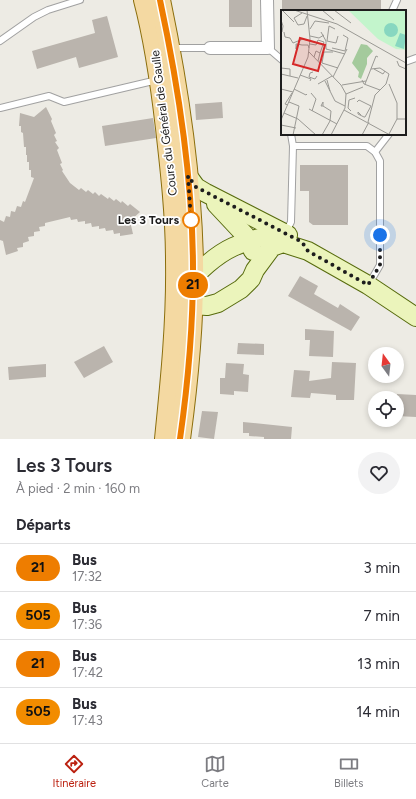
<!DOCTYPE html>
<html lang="fr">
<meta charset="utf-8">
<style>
:root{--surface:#fff;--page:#f2f2f3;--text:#2b2b33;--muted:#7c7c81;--line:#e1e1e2;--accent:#bb2110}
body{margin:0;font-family:Figtree,sans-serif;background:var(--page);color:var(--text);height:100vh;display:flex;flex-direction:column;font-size:15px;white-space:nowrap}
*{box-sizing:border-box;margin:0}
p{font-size:13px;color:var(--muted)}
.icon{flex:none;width:22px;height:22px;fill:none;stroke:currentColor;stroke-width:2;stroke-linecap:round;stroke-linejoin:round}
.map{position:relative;height:439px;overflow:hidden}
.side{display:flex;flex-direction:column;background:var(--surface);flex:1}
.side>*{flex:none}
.badge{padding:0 8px;border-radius:13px;font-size:14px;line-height:26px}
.needle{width:26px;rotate:345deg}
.controls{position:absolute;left:368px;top:347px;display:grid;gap:8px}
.controls a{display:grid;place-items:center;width:36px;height:36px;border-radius:50%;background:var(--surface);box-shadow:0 2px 6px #0003;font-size:20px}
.you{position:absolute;width:20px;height:20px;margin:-10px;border:3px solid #fff;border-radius:50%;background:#1a73e8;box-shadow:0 0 0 6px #1a73e833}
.map>.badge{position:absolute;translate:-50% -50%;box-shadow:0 0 0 2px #fff}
h2{padding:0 16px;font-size:15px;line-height:36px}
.round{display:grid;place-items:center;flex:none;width:42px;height:42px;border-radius:21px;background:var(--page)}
.summary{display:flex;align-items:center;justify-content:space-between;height:68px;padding:0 16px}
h1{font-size:19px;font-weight:600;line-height:30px}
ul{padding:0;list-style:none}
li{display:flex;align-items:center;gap:12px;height:48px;padding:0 16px;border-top:1px solid var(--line)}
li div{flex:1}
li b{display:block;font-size:15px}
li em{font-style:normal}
li .badge{min-width:44px;font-weight:700;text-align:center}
.dock{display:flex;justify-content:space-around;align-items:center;height:56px;border-top:1px solid var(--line);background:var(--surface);font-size:11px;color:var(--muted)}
.dock a{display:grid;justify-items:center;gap:2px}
.dock .current{color:var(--accent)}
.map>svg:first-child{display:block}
.building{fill:#bab4ad}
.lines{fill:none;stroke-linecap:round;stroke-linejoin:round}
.lane-casing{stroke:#a1a1a1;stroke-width:8}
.street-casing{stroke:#a1a1a1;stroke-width:14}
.secondary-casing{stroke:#576b0d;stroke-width:20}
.primary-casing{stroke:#8b6e0c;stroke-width:22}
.lane{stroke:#fff;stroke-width:6}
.street{stroke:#fff;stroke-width:12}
.secondary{stroke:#ebf4bb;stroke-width:18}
.primary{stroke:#f4d9a2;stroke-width:20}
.line-casing{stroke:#fff;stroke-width:9}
.line{stroke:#ee7d00;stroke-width:6}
.walk{stroke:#1d1d1d;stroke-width:4;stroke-dasharray:0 7.2}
.stop-dot{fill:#fff;stroke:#ee7d00;stroke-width:2}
.labels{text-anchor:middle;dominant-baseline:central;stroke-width:3.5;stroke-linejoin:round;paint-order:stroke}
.street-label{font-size:12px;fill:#1d1d1d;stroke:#fff}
.stop-label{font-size:12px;font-weight:bold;fill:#1d1d1d;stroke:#fff;text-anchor:end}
.inset-road{fill:none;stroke:#9a9994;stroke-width:1}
.view{fill:#d62828;fill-opacity:0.15;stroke:#d62828;stroke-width:2}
.inset-edge{fill:none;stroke:#1d1d1d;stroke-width:2}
</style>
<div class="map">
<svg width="416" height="439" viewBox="0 0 416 439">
<rect width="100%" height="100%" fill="#edebe4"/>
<g class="building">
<rect x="229" y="0" width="23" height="27"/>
<rect x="282" y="0" width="99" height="11"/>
<polygon points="107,16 118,57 79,68 76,57 37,69 32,51 95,33 92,20"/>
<polygon points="222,102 223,118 196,120 195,104"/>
<polygon points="46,107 52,119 51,121 56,133 54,135 57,141 55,142 59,148 57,150 62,163 60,164 63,170 62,171 70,183 79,190 81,188 86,192 88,190 93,194 95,192 99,196 101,194 108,199 109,197 114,201 116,199 121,203 122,201 128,206 130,204 140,212 130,221 133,234 120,236 120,233 114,234 113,230 106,231 105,228 99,229 99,226 92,227 91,223 85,224 85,221 78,222 77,219 71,220 70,217 45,223 45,226 39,227 40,231 34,232 34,236 28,237 29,241 23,243 23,247 17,248 18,251 6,255 3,241 0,240 0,220 4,222 6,216 10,217 11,211 15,212 17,206 21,207 23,201 25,202 34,178 31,177 31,170 29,170 29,162 27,162 27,155 26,155 26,147 24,147 23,133 21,132 21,126 19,126 20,113 34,117"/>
<polygon points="153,118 156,138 105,146 102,126"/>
<polygon points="300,165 348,165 348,225 313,225 309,222 309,191 300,191"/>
<polygon points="300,276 318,286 314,294 338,308 340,304 360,317 351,331 288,296"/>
<polygon points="305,329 334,331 333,357 309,356 310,340 305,340"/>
<polygon points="238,343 264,344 264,355 237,354"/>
<polygon points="104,346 113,362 84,378 74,362"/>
<polygon points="332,362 356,363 354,400 336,400 336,395 311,393 310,398 291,397 294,370 310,371 309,381 331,378"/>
<polygon points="226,363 244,364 243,374 249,375 248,392 234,391 234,395 220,394 220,378 225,378"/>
<polygon points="46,364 46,377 9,380 8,367"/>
<polygon points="397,394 416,395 416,417 397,416"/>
<polygon points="202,411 218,412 214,439 198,437"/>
<polygon points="243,422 292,427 291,439 264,439 264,437 249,436 249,433 243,433"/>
</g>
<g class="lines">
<g class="lane-casing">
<g id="lane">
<polyline points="392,11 397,0"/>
<polyline points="0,41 34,17 48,10 80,0"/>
<polyline points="172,48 210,48"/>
<polyline points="268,48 282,60"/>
<polyline points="405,62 416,58"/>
<polyline points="0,108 49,96 64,102 153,81 157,82"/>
<polyline points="291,134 293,146"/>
<polyline points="375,152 389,134"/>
<polyline points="286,232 291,222 293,146 367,146 375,152 380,161 380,265 369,284"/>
</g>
</g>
<g class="street-casing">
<polyline id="street" points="210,48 268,48 267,0"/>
</g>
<g class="secondary-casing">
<g id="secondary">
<polyline points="188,176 196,187 206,193 288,235"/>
<polyline points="216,204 245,235 253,251"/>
<path d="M285,233c-18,3 -35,6 -52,14 -22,10 -40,31 -57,48l17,10 14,1 11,-3 23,-14 10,-10 4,-9 17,-23 11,-4 25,8 60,34 48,32"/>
</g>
</g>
<g class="primary-casing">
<g id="primary">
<path d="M144,0c11,42 17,85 22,128 5,44 10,89 10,133 1,59 -5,119 -11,178"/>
<path d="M160,0c18,86 31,173 33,261 1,60 -5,119 -13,178"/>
</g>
</g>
<use href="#lane" class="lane"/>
<use href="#street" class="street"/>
<use href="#secondary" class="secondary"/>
<use href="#primary" class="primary"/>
</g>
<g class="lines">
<g class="line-casing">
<path id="line" d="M160,0c19,89 33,179 33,270 0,57 -5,113 -13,169"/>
</g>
<use href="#line" class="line"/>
<polyline class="walk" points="191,220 188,176 196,187 302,242 308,251 368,285 380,265 380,235"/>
</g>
<circle class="stop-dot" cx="191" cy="220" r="8"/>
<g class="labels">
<g class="street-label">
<text transform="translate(164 123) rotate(-97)">Cours du Général de Gaulle</text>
</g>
<g class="stop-label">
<text x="179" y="220">Les 3 Tours</text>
</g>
</g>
<g transform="translate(281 10)">
<rect width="125" height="125" fill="#edebe4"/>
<path d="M80,34l6,1 6,6 -6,7v6l-6,15 -3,-2 1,-5 -7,-9z" fill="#a4ca9c"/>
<path d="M67,0h58v40l-10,-1 -18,-10z" fill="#c3f5cc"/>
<path d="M103 20a7 7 0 1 1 14 0a7 7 0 1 1-14 0ZM119,23l6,2 -2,14 -9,-3z" fill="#87d7c0"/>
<path class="inset-road" d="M1,0l12,12M13,0l43,14 69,39M41,0l12,10M53,0l17,13M21,3l-8,5 4,7 6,-1 3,-8M0,10l2,6 -1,6M29,19l5,-8 14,2M3,22l1,5 5,1 3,5 10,-4 7,2M40,22l5,9v8l19,5M29,26l9,2 5,-3M46,31l2,-15 6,3M46,31l9,2 2,-7M16,34l-1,5v-5h1l5,1h6l1,3M29,34l6,1 2,-5 6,2 -4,11M51,38l13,3 3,-13 -5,-3M28,42l32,33 5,9 -1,14 -14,27M33,47l2,-6 4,2 -2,8M116,51l2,5 7,3M41,53l2,-11h9M41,53l16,5M0,58l9,1v7M93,59l9,5 2,-3M32,62l-3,1 -1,4 6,2 2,-3M0,64l17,4M19,65l11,4 -1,2M52,67l14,-28M81,70l2,4 16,6M44,71l5,10 -3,-11M37,74l14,-8M84,74l11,-28 2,1M108,74l8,19v16h9M61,75l24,-4M0,79l12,3M13,79l12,6 1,-1M49,81l5,10 10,5M30,83l5,6 -4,12M65,84l17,-7M8,92l10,4 -6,29M76,92l2,-2 12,6 -6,11h-1l-6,-3v-2l3,3M7,95l-3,-1 7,-11M28,99l28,15M63,100l46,25M70,101l-3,-3 1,-8 6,-2M3,103l14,6 18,16M0,110l27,-63 2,-18 -3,-29M87,112l7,-27 11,-11 3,-10 -9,-6 -9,1M0,115l15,3M108,124l8,-15M41,125l8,-14 1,-10 -8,-5v-4l-2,4h2M81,125l7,-13"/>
<path class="view" d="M19,28l25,7 -7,26 -25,-7z"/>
<rect width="125" height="125" class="inset-edge"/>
</g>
</svg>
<div class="controls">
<a><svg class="needle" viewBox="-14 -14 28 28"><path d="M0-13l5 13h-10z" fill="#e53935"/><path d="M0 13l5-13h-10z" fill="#7c7c81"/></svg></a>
<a><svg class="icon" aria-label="locate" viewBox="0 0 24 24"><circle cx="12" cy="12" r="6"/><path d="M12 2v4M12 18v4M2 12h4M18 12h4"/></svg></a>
</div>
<div class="you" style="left:380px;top:235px"></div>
<b class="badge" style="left:193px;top:285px;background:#ee7d00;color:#111">21</b>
</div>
<section class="side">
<div class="summary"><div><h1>Les 3 Tours</h1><p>À pied · 2 min · 160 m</p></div><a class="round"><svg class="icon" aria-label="heart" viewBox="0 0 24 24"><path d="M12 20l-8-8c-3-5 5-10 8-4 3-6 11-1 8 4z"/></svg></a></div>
<h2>Départs</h2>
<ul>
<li><span class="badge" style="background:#ee7d00;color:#111">21</span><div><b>Bus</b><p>17:32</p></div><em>3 min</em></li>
<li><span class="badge" style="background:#f28c00;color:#111">505</span><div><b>Bus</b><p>17:36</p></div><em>7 min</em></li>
<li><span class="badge" style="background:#ee7d00;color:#111">21</span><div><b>Bus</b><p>17:42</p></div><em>13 min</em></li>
<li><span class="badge" style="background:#f28c00;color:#111">505</span><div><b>Bus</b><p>17:43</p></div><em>14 min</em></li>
</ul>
</section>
<nav class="dock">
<a class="current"><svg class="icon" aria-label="directions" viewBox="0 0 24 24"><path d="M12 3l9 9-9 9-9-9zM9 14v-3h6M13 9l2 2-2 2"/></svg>Itinéraire</a>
<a><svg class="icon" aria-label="map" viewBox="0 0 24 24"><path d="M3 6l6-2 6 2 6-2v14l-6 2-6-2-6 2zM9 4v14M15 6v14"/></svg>Carte</a>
<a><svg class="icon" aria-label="tickets" viewBox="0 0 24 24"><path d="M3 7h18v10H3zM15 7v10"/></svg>Billets</a>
</nav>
